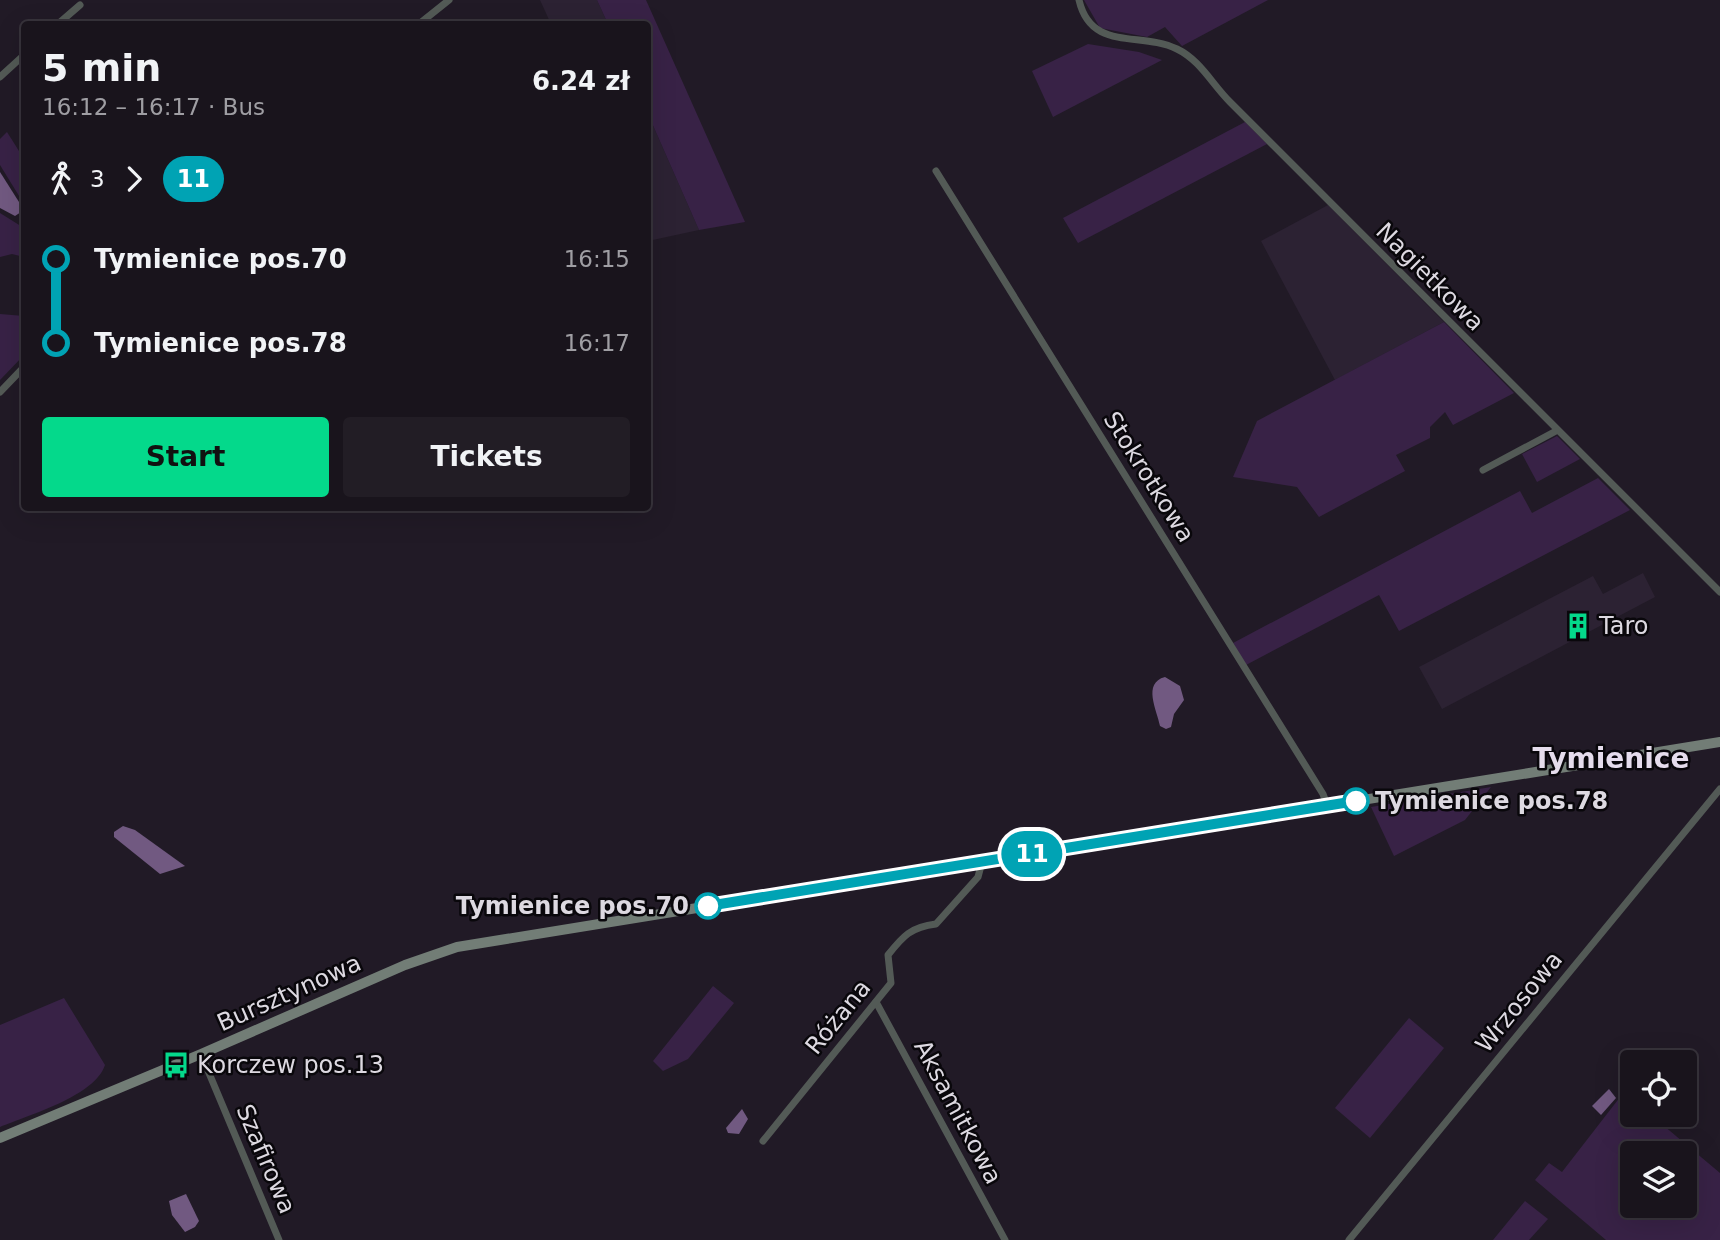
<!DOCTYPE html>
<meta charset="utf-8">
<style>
:root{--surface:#19141c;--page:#221d25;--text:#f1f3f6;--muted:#9f9ea3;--line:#37333b;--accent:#04d98b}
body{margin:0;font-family:"DejaVu Sans",sans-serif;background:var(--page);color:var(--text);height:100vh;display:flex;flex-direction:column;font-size:26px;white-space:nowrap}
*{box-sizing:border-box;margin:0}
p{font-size:23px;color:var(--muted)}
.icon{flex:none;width:38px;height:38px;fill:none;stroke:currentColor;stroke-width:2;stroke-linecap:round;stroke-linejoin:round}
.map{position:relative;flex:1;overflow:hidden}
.drawer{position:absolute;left:21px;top:21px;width:630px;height:490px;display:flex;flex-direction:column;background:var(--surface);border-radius:7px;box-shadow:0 7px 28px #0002,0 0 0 2px var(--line)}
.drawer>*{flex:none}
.badge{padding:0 14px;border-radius:23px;font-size:24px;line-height:46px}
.buttons{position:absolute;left:1620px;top:1050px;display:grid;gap:14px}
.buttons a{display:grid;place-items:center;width:77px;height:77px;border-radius:7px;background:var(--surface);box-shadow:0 7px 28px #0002,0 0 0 2px var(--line);font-size:35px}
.map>.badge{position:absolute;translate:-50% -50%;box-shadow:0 0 0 4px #fff}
.legs{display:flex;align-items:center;gap:10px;height:77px;padding:0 21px;font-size:23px}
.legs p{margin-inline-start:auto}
.headline{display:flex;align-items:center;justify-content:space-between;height:119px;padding:0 21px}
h1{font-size:38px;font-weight:600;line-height:52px}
.button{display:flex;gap:14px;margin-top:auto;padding:14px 21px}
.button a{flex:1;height:80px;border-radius:7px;background:var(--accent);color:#111;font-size:28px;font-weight:600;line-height:80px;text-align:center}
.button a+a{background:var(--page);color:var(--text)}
ul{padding:0 21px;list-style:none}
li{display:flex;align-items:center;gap:24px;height:84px;font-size:26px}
li i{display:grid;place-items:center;width:10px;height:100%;margin:0 9px;background:currentColor}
li i::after{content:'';width:18px;height:18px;margin:-9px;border:5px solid;border-radius:50%;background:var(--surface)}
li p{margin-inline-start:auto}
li:first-child i{background:linear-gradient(#0000 50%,currentColor 0)}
li:last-child i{background:linear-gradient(currentColor 50%,#0000 0)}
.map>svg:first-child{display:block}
.built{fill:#2c2233}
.green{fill:#382246;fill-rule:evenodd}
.water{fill:#715981}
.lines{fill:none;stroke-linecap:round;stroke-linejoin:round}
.street{stroke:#535a56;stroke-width:7}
.secondary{stroke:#727d76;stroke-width:10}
.line-1-casing{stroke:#fff;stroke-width:16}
.line-1{stroke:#00a3b4;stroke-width:10}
.stop-1-dot{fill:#fff;stroke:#00a3b4;stroke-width:3.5}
.labels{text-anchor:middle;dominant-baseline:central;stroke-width:5;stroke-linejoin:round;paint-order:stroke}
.street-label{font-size:24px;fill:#ddd9e1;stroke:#09070b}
.poi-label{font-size:24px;fill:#ddd9e1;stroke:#09070b;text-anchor:start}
.stop-label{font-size:24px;font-weight:bold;fill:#ddd9e1;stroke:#09070b;text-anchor:start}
.quarter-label{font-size:28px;font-weight:bold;fill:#e5dcec;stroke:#09070b}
</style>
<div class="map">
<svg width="1720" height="1240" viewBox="0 0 1720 1240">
<rect width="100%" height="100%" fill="#211a26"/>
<g class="built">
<polygon points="540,0 597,0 608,24 551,24"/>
<polygon points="648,114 699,230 648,241"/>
<polygon points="1328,205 1444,322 1335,380 1261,241"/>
<polygon points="1643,573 1655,597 1442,709 1419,667 1593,576 1603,594"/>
</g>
<g class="green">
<polygon points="597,0 646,0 745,222 699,230 648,114 648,24 608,24"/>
<polygon points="1084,0 1268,0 1182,46 1165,27 1147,37 1100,28"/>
<polygon points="1088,44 1139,52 1162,60 1053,117 1032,71"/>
<polygon points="1245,122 1267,144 1078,243 1063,218"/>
<polygon points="7,132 24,159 24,204 0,165 0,139"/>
<polygon points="0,213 24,228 24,257 12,254 0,257"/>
<polygon points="0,314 24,316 24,355 0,380"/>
<polygon points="1444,322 1514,393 1453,425 1445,412 1430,427 1430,438 1396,455 1405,471 1319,517 1297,487 1233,477 1257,421"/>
<polygon points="1557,436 1580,459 1537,482 1522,454"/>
<polygon points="1598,478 1630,510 1399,631 1379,595 1246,665 1233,643 1520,491 1532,513"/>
<polygon points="1491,787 1465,820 1394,856 1371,807"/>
<polygon points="713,986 734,1003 688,1059 663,1071 653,1061"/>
<path d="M64,998l41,67c-10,31 -76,50 -105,62v-102z"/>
<polygon points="1409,1018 1444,1048 1370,1138 1335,1108"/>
<path d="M1624,1092l9,7v16h18l69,58v67h-114l-71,-60 14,-17 13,9zM1633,1153h52v53h-52z"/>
<polygon points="1525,1201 1548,1219 1529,1240 1493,1240"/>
</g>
<g class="water">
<polygon points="0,172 19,202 21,212 15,216 0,208"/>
<path d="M1165,677l15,9 4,14 -10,14 -3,13 -5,2 -6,-3c-3,-16 -18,-43 5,-49z"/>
<polygon points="123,826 135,830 185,866 160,874 114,837 114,832"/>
<polygon points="1609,1089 1616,1098 1601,1115 1592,1106"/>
<polygon points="742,1109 748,1119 739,1134 728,1133 726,1128"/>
<polygon points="186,1194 199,1221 195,1227 185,1232 172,1215 169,1201"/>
</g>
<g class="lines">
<g class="street">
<path d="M1079,0c12,52 61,31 98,49 23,11 35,35 53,53l490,490"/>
<polyline points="58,24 80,5"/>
<polyline points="419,24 449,0"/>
<polyline points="0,77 24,55"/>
<polyline points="936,171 1323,794 1327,805"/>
<polyline points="0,392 24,367"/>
<polyline points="1483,470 1556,431"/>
<polyline points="876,1002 1005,1240"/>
<polyline points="201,1054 279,1240"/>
<path d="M763,1141l128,-158 -3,-28c15,-19 23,-28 48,-31l42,-47 4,-15"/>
<polyline points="1349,1240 1720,789"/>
</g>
<polyline class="secondary" points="0,1138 201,1054 405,965 457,947 1720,742"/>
</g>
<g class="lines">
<g class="line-1-casing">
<polyline id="line-1" points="708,906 1356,801"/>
</g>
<use href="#line-1" class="line-1"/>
</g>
<defs>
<g id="building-bare" transform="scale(2.1)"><path d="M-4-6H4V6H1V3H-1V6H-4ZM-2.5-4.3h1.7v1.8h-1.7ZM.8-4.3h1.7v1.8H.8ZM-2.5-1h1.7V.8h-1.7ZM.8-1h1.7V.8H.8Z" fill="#04d98b" stroke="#09070b" stroke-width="2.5" paint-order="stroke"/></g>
<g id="bus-bare" transform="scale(2.1)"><path d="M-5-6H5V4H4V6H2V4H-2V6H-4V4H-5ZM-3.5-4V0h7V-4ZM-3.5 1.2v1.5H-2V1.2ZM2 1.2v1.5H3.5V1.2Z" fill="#04d98b" stroke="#09070b" stroke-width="2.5" paint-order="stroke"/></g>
</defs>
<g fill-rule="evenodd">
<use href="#building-bare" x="1578" y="626"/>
<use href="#bus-bare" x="176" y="1065"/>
</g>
<g class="stop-1-dot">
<circle cx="1356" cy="801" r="12"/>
<circle cx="708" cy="906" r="12"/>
</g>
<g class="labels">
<g class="street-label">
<text transform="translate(1430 277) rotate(45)">Nagietkowa</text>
<text transform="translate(1149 477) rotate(58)">Stokrotkowa</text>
<text transform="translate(289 993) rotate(-24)">Bursztynowa</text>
<text transform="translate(1519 1002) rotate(-51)">Wrzosowa</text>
<text transform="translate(838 1017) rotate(-51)">Różana</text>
<text transform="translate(958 1112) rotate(62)">Aksamitkowa</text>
<text transform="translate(266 1159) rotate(67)">Szafirowa</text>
</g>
<g class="poi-label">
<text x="1599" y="626">Taro</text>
<text x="197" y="1065">Korczew pos.13</text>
</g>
<g class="stop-label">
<text x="1375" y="801">Tymienice pos.78</text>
<text x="689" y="906" text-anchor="end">Tymienice pos.70</text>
</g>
<g class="quarter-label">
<text x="1611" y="758">Tymienice</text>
</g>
</g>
</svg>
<div class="buttons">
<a><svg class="icon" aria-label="locate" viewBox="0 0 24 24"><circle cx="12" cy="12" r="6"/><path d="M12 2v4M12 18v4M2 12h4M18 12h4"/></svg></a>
<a><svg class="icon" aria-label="layers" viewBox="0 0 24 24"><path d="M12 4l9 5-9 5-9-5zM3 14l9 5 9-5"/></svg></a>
</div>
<b class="badge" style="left:1032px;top:854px;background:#00a3b4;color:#fff">11</b>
<section class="drawer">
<div class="headline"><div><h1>5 min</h1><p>16:12 – 16:17 · Bus</p></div><b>6.24 zł</b></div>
<div class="legs"><svg class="icon" aria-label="walk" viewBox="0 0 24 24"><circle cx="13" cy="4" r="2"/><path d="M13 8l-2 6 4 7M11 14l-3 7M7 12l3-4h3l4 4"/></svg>3<svg class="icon" aria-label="forward" viewBox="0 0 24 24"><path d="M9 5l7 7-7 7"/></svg><b class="badge" style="background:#00a3b4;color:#fff">11</b></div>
<ul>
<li><i style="color:#00a3b4"></i><b>Tymienice pos.70</b><p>16:15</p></li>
<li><i style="color:#00a3b4"></i><b>Tymienice pos.78</b><p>16:17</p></li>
</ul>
<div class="button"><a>Start</a><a>Tickets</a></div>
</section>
</div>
